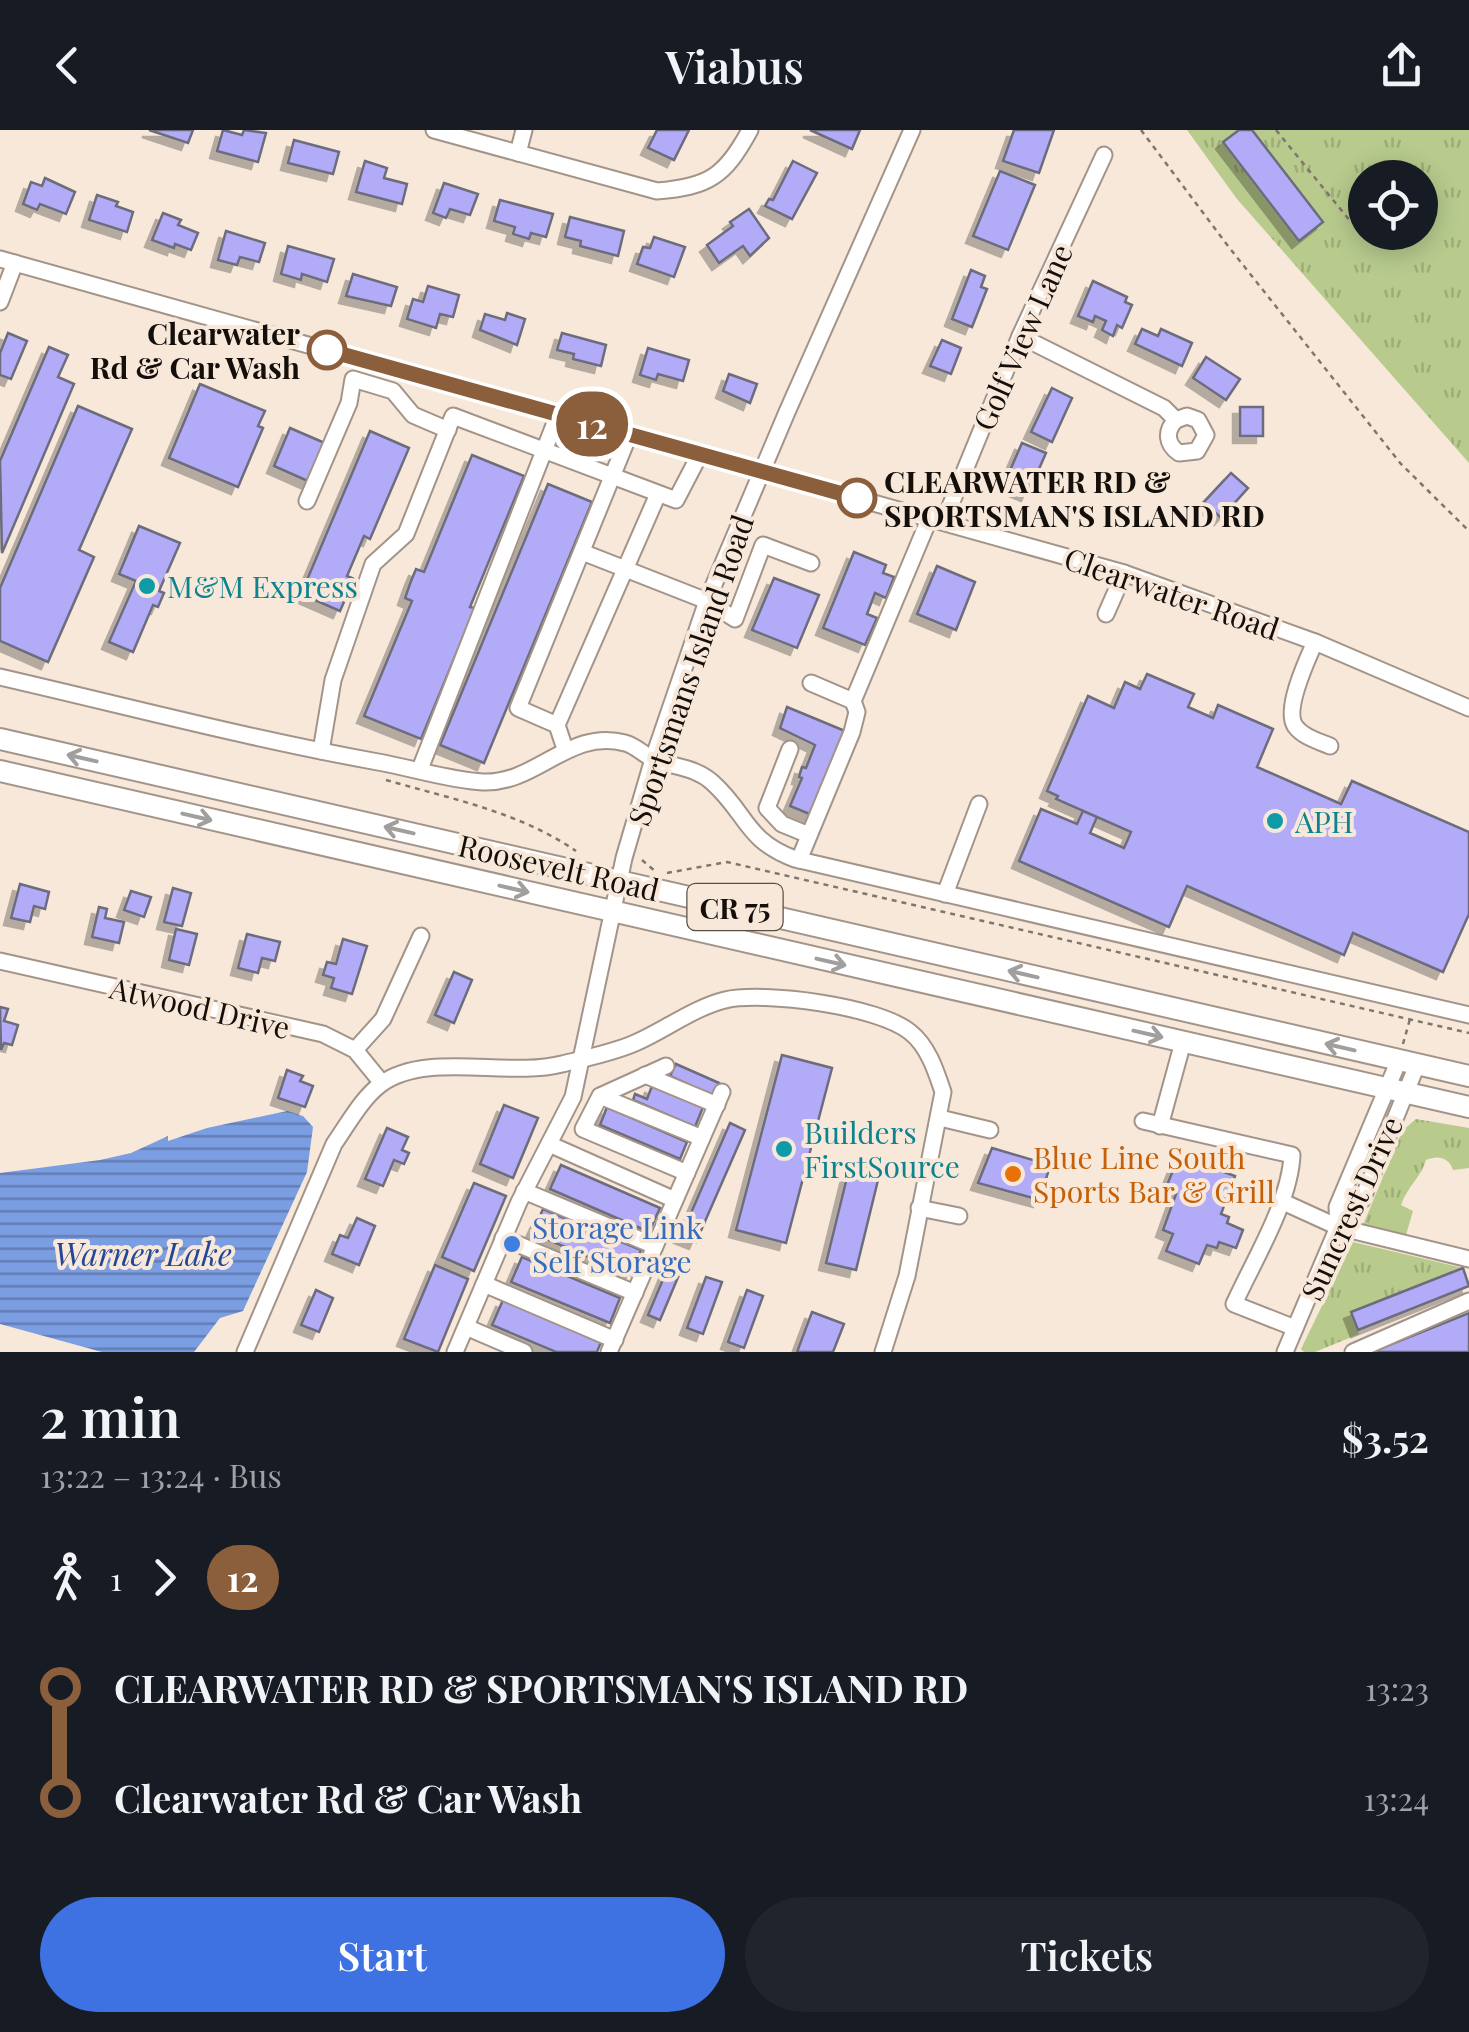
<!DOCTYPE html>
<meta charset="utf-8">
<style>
:root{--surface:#171b24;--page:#20242c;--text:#f1f3f6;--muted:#9ea1a6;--accent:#3e72e2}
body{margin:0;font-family:"Playfair Display",serif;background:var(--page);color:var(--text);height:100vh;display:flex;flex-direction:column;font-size:38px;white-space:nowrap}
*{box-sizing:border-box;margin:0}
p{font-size:32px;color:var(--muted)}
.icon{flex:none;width:55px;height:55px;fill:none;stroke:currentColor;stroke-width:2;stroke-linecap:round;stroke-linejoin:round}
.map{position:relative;height:1222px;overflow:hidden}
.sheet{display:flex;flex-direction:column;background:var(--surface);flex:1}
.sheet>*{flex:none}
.badge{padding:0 20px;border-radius:32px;font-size:35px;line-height:65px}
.tools{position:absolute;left:1348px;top:30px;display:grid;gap:20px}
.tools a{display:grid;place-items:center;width:90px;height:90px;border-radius:50%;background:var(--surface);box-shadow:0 5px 25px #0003;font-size:50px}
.map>.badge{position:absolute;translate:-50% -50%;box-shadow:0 0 0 5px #fff}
.legs{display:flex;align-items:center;gap:15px;height:110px;padding:0 40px;font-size:32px}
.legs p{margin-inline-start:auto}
.summary{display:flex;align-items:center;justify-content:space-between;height:170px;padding:0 40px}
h1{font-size:55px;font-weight:600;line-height:75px}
.action{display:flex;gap:20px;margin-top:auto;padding:20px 40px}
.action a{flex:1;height:115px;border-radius:60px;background:var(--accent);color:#fff;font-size:40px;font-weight:600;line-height:115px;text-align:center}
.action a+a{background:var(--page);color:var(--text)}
ul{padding:0 40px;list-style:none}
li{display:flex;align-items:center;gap:35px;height:110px;font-size:38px}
li i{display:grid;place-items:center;width:15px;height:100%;margin:0 12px;background:currentColor}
li i::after{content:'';width:25px;height:25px;margin:-12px;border:8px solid;border-radius:50%;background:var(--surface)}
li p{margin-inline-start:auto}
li:first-child i{background:linear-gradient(#0000 50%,currentColor 0)}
li:last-child i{background:linear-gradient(currentColor 50%,#0000 0)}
header{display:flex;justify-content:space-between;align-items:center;height:130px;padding:0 40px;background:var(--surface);font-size:45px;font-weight:600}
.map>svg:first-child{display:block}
.grass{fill:url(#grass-tufts);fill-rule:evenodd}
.water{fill:url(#water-rules)}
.building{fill:#b1abf8;stroke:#6d6c7c;stroke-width:2.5;filter:url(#shadow)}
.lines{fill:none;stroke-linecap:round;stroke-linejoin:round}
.minor-casing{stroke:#a29488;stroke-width:19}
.major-casing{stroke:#a29488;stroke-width:24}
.path{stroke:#80766d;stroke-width:2.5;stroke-dasharray:5 5;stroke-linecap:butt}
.minor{stroke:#fff;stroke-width:15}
.major{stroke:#fff;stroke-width:20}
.oneway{stroke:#a19f9d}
.line-1-casing{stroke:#fff;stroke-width:22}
.line-1{stroke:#8b5e3c;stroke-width:15}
.stop-1-dot{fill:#fff;stroke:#8b5e3c;stroke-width:5}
.culture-dot{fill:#0f9aa8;stroke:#f7e8da;stroke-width:4}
.food-dot{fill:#e8710a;stroke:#f7e8da;stroke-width:4}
.shop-dot{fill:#3f7fe0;stroke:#f7e8da;stroke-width:4}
.labels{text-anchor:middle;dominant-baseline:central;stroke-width:8;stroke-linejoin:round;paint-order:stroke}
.shield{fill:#f7e8da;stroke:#585048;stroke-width:2.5}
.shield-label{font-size:28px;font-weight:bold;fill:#140f0a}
.stop-label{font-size:30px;font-weight:bold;fill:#140f0a;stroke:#f7e8da;text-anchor:end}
.street-label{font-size:30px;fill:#140f0a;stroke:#f7e8da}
.culture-label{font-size:30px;fill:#0d838f;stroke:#f7e8da;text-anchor:start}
.food-label{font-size:30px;fill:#c56008;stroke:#f7e8da;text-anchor:start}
.shop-label{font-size:30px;fill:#366cbe;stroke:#f7e8da;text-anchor:start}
.water-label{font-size:32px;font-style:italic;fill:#234697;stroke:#f7e8da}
</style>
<header><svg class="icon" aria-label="back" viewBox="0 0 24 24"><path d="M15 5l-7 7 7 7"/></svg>Viabus<svg class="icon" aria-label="share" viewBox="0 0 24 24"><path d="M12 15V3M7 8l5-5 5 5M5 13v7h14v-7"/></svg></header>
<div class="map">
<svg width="1469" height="1222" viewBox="0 0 1469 1222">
<defs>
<pattern id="grass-tufts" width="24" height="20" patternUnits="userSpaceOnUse" patternTransform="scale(2.5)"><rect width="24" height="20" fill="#b8cb8d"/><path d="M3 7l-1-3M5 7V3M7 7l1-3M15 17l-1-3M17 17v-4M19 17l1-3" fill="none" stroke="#9dad78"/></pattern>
<pattern id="water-rules" width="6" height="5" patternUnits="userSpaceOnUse" patternTransform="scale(2.5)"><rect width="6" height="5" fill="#7b9de2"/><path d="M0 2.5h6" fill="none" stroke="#647eb5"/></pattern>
<filter id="shadow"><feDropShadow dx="-7" dy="7" stdDeviation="0" flood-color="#0004"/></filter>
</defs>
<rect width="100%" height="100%" fill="#f7e8da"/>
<g class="grass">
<path d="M1187,0h282v333l-232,-264zM1365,48h55v54h-55z"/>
<path d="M1416,989l53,9v40l-16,2c-4,-13 -16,-15 -27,-10 -4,16 -19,27 -25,45l12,6 -7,24 -43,-10 39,-94z"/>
<polygon points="1353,1112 1463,1138 1351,1182 1359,1204 1315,1222 1304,1222 1301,1219"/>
</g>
<polygon class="water" points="287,981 303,986 313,997 307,1042 243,1181 220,1188 194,1222 102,1222 0,1194 0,1043 100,1030 131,1023 168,1006 168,1011 207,998"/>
<g class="building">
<polygon points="149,0 193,0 188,13"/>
<polygon points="223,0 242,5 244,0 266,3 258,32 217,21"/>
<polygon points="657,0 689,0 674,30 648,18"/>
<polygon points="810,0 860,0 852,19"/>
<polygon points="1014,0 1054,0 1039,43 1003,31"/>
<polygon points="1239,0 1252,0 1323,92 1299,111 1223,12"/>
<polygon points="294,10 339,22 333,44 288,33"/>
<polygon points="365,31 387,38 384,48 407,54 402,74 356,62"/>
<polygon points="793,31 817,43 792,89 765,76 769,69 773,70"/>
<polygon points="1000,41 1035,55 1008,120 973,106"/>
<polygon points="45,48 75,62 66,84 40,74 37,80 23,74 31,52 42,56"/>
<polygon points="444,53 478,64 470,85 450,79 446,88 433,83"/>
<polygon points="97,65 118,72 116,76 133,82 127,102 89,90"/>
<polygon points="500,70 553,84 546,107 531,103 529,109 513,104 515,97 494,91"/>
<polygon points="749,79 769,108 750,126 743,116 719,133 707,115 733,96 730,92"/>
<polygon points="163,83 181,90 178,95 198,103 191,120 175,114 174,118 152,110"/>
<polygon points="570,87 624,101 618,126 580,116 581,111 565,107"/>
<polygon points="226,101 265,113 259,132 240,127 237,135 218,130"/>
<polygon points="654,107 685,117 674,147 637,134 643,117 650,118"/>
<polygon points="288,116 334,129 327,152 302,144 301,150 281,144"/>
<polygon points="971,140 985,146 981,157 987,159 972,197 952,189"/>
<polygon points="353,144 397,157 391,176 346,166"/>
<polygon points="1093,151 1127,167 1125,172 1132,175 1122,198 1117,195 1113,206 1102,200 1106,191 1095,186 1093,192 1078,186"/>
<polygon points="428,156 459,165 453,187 440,184 436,198 407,189 413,169 423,172"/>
<polygon points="507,183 525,189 517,215 480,200 485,184 505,190"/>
<polygon points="1142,199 1158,206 1161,199 1192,213 1182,236 1135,214"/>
<polygon points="8,203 27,211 11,249 0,245 0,223"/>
<polygon points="562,203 606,215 601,236 573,229 574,224 557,220"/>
<polygon points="942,210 961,218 951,244 930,236"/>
<polygon points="49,217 68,225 58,247 74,254 2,423 0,331"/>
<polygon points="648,218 689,230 683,251 658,244 656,250 640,245"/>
<polygon points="1206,227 1240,249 1226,270 1193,248"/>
<polygon points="729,244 757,254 750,273 723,261"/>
<polygon points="200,254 265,281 258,296 263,298 238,357 169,328"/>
<polygon points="1052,258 1072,268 1052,312 1031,302"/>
<polygon points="78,276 132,299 79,420 94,427 48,532 0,511 0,458"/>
<rect x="1240" y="277" width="23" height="29"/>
<polygon points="290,298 327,314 310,352 274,336"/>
<polygon points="370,301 409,318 370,409 364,406 347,446 354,449 340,481 301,464"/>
<polygon points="1022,313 1046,323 1028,364 1004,354"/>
<polygon points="472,325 524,346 470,477 475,478 421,609 364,586 412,471 405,468 411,451 416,439 424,442"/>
<polygon points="1231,343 1248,358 1221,388 1204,372"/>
<polygon points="548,354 592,372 484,633 440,615"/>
<polygon points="139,396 180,413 159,461 164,463 158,477 153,475 133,522 109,512 136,451 119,444"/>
<polygon points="854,422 886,435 883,443 894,447 886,468 875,463 867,484 877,488 865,515 823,498"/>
<polygon points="937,436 975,452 956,500 917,484"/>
<polygon points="774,448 819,465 797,518 752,500"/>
<polygon points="1147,544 1194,564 1188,577 1213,588 1218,575 1273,599 1257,637 1341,674 1352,651 1469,702 1469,784 1443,842 1353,803 1344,825 1187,756 1169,797 1019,731 1041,679 1077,694 1083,681 1097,687 1090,703 1124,718 1131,702 1056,669 1058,666 1047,661 1088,566 1114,578 1125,552 1140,559"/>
<polygon points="787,577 845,601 812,685 790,676 802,648 799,647 802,637 806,638 815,615 780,598"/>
<polygon points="20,754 49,762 45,779 34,776 30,792 11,788"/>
<polygon points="173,758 191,763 182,796 164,792"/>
<polygon points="131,761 151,767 144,787 124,780"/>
<polygon points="99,777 107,779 105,788 124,792 119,813 92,807"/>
<polygon points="176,799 197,804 189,835 169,830"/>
<polygon points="247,804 280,812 275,831 262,828 258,843 238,838"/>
<polygon points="343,809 367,816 352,864 331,858 334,848 323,845 327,832 336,834"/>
<polygon points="454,842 472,850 454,893 435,885"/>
<polygon points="0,877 8,879 4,891 18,895 12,915 4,913 1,920"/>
<polygon points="782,925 832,938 786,1113 736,1100"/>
<polygon points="676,934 719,953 713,966 670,946"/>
<polygon points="287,940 303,946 300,951 313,956 305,977 278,968"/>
<polygon points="652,956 703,977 695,997 633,970 635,964 647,969"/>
<polygon points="504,975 538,988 513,1048 480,1034"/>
<polygon points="607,977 687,1012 680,1029 600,995"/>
<polygon points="730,993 745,1000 696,1112 681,1106"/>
<polygon points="387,998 408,1007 402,1020 409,1023 404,1034 394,1030 383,1056 365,1049"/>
<polygon points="992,1018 1050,1035 1040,1070 978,1053"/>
<polygon points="1196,1032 1235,1046 1221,1084 1229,1087 1227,1093 1243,1100 1236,1118 1219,1112 1217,1118 1207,1115 1199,1134 1166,1121 1173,1104 1163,1100 1176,1064 1165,1060 1176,1033 1193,1040"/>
<polygon points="561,1035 660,1078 649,1102 550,1059"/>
<polygon points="850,1035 880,1042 856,1140 826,1133"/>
<polygon points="474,1053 506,1066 474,1141 442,1127"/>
<polygon points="543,1079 641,1120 631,1145 532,1103"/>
<polygon points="357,1088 375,1096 359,1135 332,1124 340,1105 348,1108"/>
<polygon points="522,1127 620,1168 610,1193 511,1152"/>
<polygon points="672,1128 684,1133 660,1190 648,1185"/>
<polygon points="435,1135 468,1149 438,1222 404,1209"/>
<polygon points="1463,1138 1469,1156 1358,1200 1351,1182"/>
<polygon points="706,1147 722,1152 703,1204 687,1198"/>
<polygon points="316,1160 333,1168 319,1202 301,1195"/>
<polygon points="747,1160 763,1166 744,1218 728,1212"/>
<polygon points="503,1170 601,1212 597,1222 556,1222 492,1195"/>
<polygon points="812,1182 844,1194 833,1222 797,1222"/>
<polygon points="1469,1183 1469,1222 1372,1222"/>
</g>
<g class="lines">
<g class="minor-casing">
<g id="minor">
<path d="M434,0l223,61c52,-4 68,-15 93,-61"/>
<polyline points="518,23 524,0"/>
<polyline points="0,129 1124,443 1315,512 1469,578"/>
<polyline points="0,172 15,133"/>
<path d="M1020,206l144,72 12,12 11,-4 11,4 8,15 -9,16 -18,2c-13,-9 -14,-22 -3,-33"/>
<polyline points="307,371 349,273 353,249 393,261 413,285 448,300"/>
<polyline points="944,391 1020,206 1104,25"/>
<polyline points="582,422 707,471 735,489 763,415 811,433"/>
<polyline points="1106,484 1124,443"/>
<path d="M1315,512c-8,18 -31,67 -20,84 8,11 23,15 35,20"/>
<path d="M0,547c126,29 251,62 378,85 34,6 70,18 105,20 54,2 86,-54 142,-39 9,2 17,10 26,15 22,10 44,8 62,25 35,32 32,57 82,76l674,156"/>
<polyline points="811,553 853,571 930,387"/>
<polyline points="557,595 518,578 629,305"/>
<polyline points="565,619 557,595 658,364"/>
<polyline points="790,619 767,678 782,694 809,705"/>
<polyline points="321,621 333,550 373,434 406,404 453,286 676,370 700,324"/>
<polyline points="420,639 558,285"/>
<polyline points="799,730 852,602 857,582 853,571"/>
<polyline points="945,764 979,674"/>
<polyline points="0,831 323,904 355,920 382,953"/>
<polyline points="355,920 383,889 421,806"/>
<polyline points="666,936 600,966 583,999 687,1043"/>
<polyline points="645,945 717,975"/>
<polyline points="600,966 702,1008"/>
<polyline points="940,988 990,1000"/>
<path d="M1143,991l149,34c-2,47 -38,105 -58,149l61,24"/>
<polyline points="1160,996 1183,912"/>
<polyline points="549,1014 675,1070"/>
<polyline points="524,1061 655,1116"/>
<polyline points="1281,1071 1338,1097 1469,1129"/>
<polyline points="919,1078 959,1086"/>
<polyline points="1338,1097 1337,1077 1399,930"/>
<polyline points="503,1108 635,1163"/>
<polyline points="484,1154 615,1210"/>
<polyline points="466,1197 524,1222"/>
<path d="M245,1222l89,-208c14,-20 28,-46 47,-60 46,-33 126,-6 181,-20 24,-6 50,-11 73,-21 30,-13 58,-35 90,-43 39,-9 153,6 185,32 18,14 26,39 33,60l-36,184 -24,76"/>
<polyline points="455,1222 519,1072 573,967 624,728 653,629 707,471 787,282 912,0"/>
<polyline points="609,1222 722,962"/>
<polyline points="1285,1222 1338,1097 1362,1070 1417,935"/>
<polyline points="1353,1222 1469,1171"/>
</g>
</g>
<g class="major-casing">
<g id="major">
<polyline points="0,609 1469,946"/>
<polyline points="0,641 1469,977"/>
</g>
</g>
<g class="path">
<polyline points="1141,0 1228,116 1401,334 1469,401"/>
<polyline points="1276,0 1351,92"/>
<path d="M386,650c66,19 133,32 190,71"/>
<polyline points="642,730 655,741"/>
<polyline points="667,743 727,732 1469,903"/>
<polyline points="1403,914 1410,889"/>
</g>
<use href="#minor" class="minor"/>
<use href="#major" class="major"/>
</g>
<defs><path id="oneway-shaft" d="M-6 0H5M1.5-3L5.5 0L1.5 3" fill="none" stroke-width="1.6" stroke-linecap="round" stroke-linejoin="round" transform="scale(2.5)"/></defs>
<g class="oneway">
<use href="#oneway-shaft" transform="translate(82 628) rotate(-167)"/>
<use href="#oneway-shaft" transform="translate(197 687) rotate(13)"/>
<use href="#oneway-shaft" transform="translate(399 700) rotate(-167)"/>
<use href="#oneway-shaft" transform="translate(514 759) rotate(13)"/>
<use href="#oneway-shaft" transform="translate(831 832) rotate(13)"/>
<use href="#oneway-shaft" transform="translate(1023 844) rotate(-167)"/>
<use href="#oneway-shaft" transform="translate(1148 904) rotate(13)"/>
<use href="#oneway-shaft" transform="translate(1340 917) rotate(-167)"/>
</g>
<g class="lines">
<g class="line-1-casing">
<polyline id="line-1" points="327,220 857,368"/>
</g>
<use href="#line-1" class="line-1"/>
</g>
<g class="stop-1-dot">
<circle cx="327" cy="220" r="18"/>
<circle cx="857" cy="368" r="18"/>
</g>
<g class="culture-dot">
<circle cx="147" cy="456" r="10"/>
<circle cx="1275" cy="691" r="10"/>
<circle cx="784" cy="1019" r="10"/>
</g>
<circle class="food-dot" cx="1013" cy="1044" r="10"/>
<circle class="shop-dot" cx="512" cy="1114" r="10"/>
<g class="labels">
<rect class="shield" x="687.5" y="754" width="95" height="46" rx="8"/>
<g class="shield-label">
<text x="735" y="777">CR 75</text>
</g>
<g class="stop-label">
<text x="300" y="203">Clearwater<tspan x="300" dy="34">Rd &amp; Car Wash</tspan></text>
<text x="884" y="351" text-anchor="start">CLEARWATER RD &amp;<tspan x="884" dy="34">SPORTSMAN'S ISLAND RD</tspan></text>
</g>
<g class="street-label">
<text transform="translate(1022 207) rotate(-66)">Golf View Lane</text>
<text transform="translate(1172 463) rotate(19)">Clearwater Road</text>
<text transform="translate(690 540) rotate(-71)">Sportsmans Island Road</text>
<text transform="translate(559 737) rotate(13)">Roosevelt Road</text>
<text transform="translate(200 877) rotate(13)">Atwood Drive</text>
<text transform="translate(1351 1078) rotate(-65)">Suncrest Drive</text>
</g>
<g class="culture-label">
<text x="167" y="456">M&amp;M Express</text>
<text x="1295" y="691">APH</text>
<text x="804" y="1002">Builders<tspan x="804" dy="34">FirstSource</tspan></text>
</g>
<g class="food-label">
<text x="1033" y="1027">Blue Line South<tspan x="1033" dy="34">Sports Bar &amp; Grill</tspan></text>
</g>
<g class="shop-label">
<text x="532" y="1097">Storage Link<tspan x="532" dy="34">Self Storage</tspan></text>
</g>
<g class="water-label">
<text x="143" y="1122">Warner Lake</text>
</g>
</g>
</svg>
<div class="tools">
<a><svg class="icon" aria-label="locate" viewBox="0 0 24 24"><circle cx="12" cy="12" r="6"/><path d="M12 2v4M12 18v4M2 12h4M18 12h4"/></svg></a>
</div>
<b class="badge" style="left:592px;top:294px;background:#8b5e3c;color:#fff">12</b>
</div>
<section class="sheet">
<div class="summary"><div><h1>2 min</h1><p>13:22 – 13:24 · Bus</p></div><b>$3.52</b></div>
<div class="legs"><svg class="icon" aria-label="walk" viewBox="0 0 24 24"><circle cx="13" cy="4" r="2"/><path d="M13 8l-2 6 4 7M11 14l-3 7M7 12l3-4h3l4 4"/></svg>1<svg class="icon" aria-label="forward" viewBox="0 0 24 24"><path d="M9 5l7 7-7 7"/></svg><b class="badge" style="background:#8b5e3c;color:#fff">12</b></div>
<ul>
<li><i style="color:#8b5e3c"></i><b>CLEARWATER RD &amp; SPORTSMAN'S ISLAND RD</b><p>13:23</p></li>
<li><i style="color:#8b5e3c"></i><b>Clearwater Rd &amp; Car Wash</b><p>13:24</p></li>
</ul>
<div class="action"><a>Start</a><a>Tickets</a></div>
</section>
